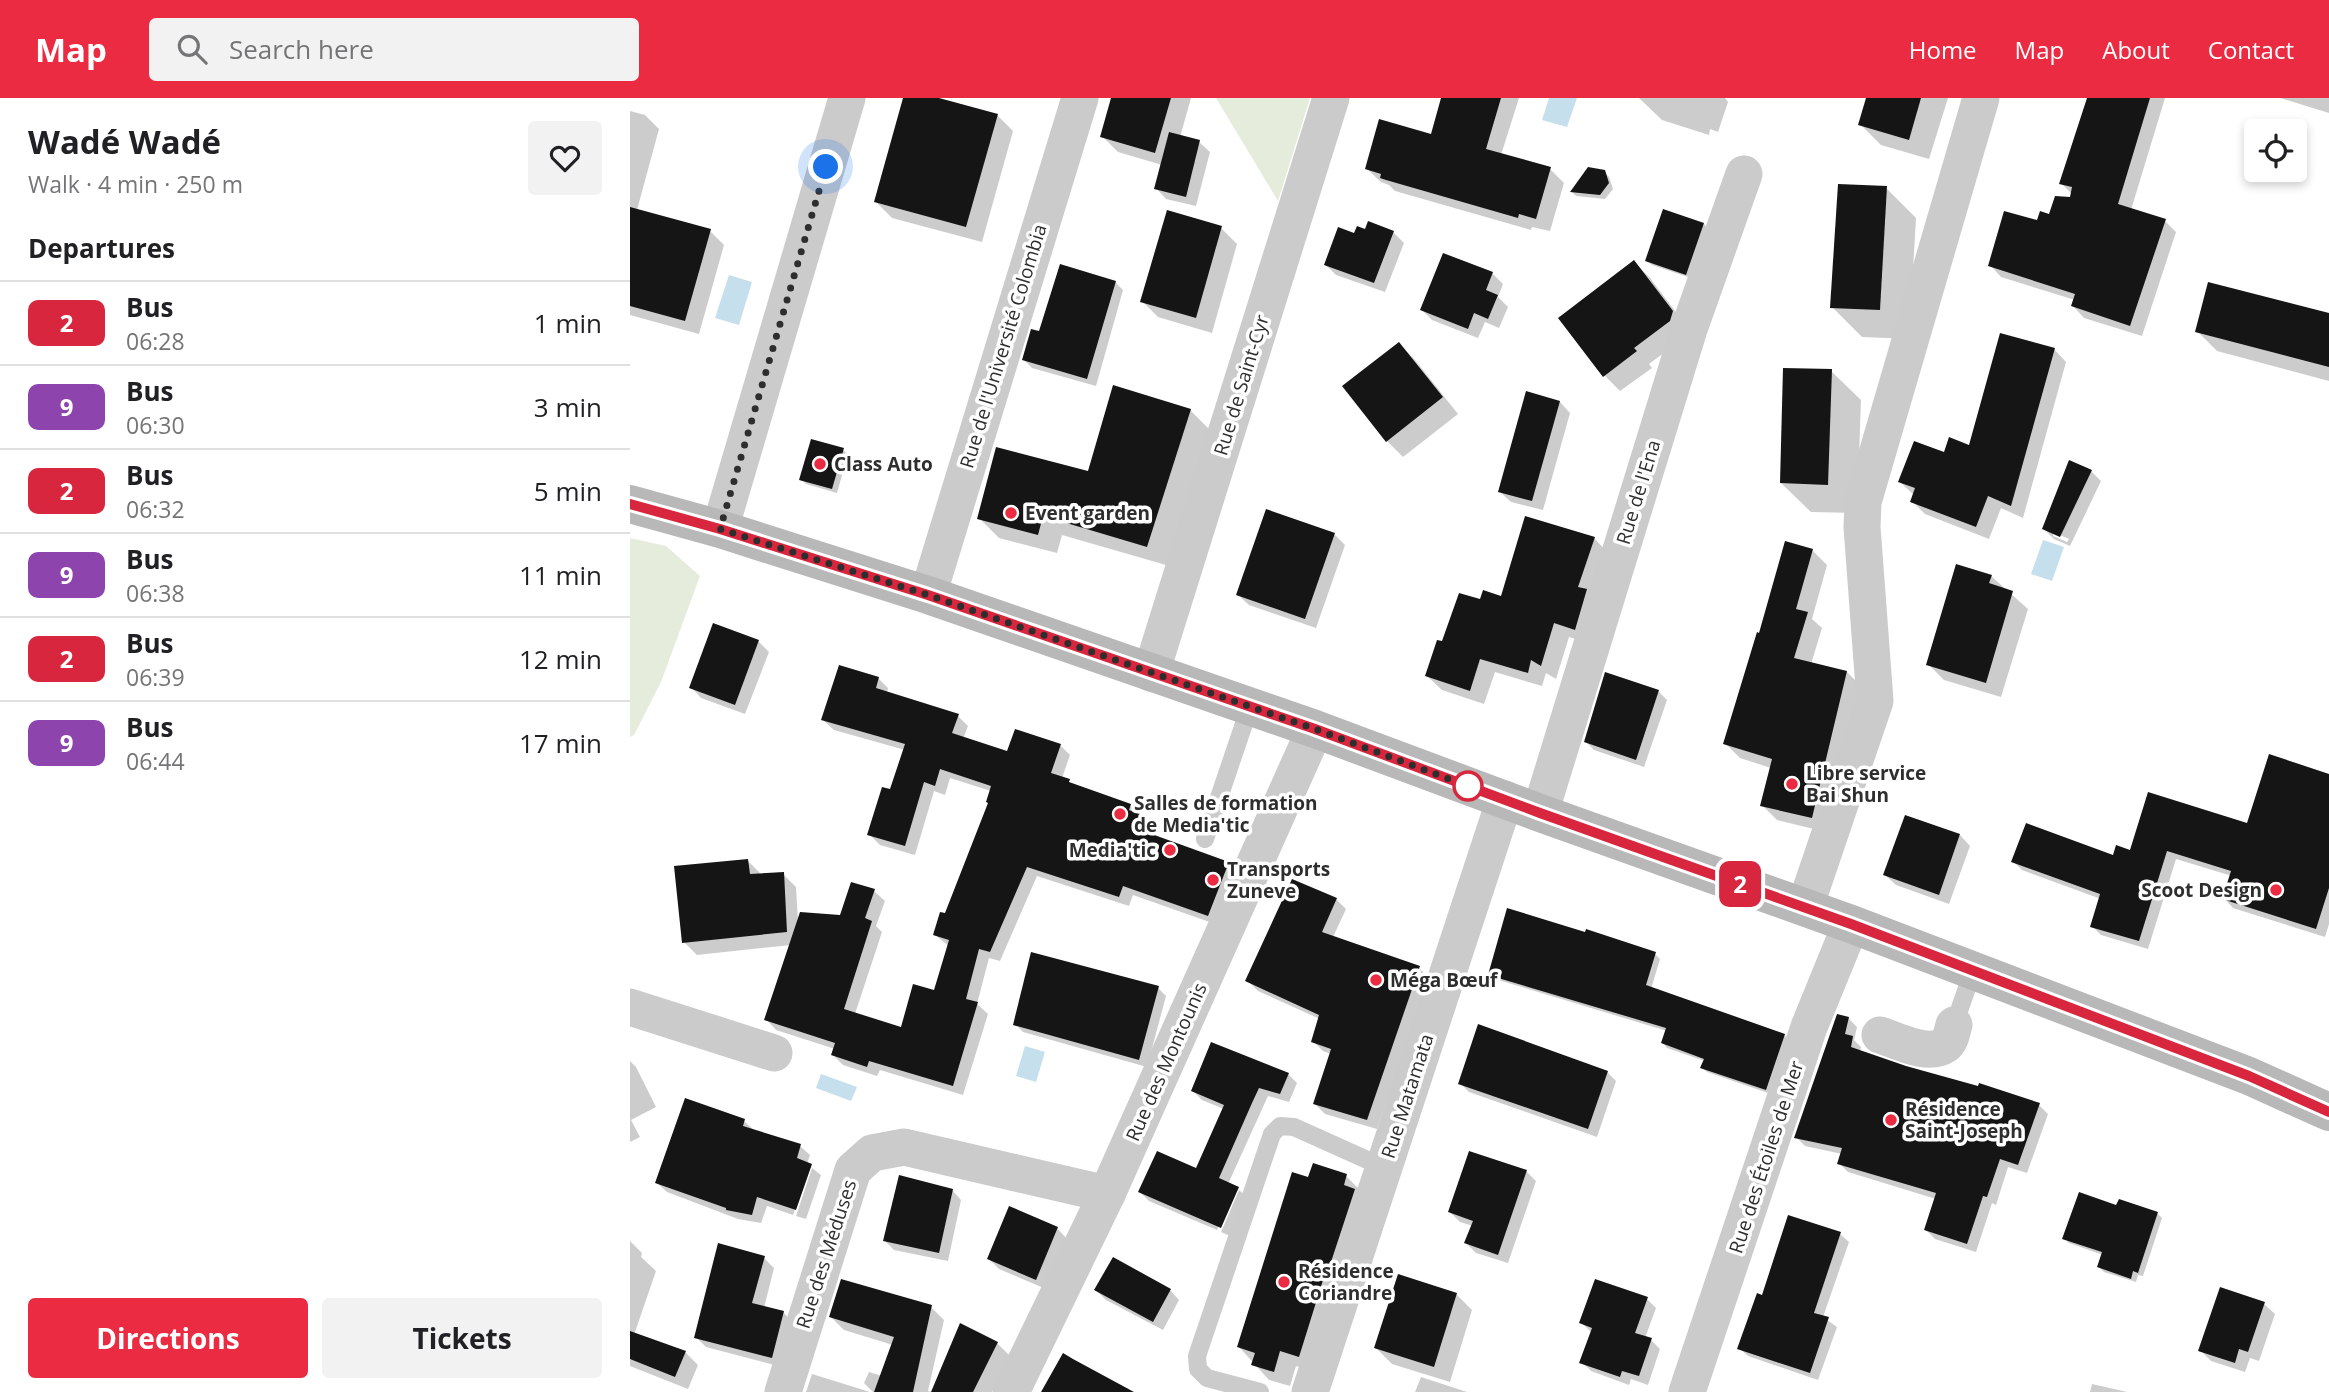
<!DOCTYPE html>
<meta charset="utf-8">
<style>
:root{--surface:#fff;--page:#f2f2f2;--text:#202124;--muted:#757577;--line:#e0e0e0;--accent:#ea2b42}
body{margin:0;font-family:"Open Sans",sans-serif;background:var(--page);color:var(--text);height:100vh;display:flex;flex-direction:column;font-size:26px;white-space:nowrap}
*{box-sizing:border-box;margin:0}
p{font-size:23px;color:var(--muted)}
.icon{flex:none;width:38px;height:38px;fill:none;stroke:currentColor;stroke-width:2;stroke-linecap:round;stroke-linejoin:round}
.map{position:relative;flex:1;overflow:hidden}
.drawer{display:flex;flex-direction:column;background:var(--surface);width:630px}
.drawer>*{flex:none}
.badge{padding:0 14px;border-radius:10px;font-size:24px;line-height:46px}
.tools{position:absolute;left:1614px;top:21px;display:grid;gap:14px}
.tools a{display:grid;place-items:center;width:63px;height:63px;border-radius:7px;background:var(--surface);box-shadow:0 4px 10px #0003;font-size:35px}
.you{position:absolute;width:35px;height:35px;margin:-18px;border:5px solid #fff;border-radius:50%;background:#1a73e8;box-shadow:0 0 0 10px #1a73e833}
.map>.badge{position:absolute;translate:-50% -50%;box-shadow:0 0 0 4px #fff}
h2{padding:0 28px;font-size:26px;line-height:63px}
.round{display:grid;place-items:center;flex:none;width:74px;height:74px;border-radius:7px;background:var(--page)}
.head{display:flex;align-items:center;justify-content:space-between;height:119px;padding:0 28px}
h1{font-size:33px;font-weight:700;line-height:52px}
.action{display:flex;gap:14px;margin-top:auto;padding:14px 28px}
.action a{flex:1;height:80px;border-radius:7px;background:var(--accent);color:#fff;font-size:28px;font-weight:700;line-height:80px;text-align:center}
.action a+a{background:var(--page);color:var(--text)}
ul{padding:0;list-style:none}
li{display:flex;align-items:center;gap:21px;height:84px;padding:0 28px;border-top:2px solid var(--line)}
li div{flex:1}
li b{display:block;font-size:26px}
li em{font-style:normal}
li .badge{min-width:77px;font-weight:700;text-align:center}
header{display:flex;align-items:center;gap:42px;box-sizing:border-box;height:98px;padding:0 35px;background:var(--accent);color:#fff}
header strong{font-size:33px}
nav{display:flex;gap:38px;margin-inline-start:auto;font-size:24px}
.search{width:490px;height:63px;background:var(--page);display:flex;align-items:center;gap:18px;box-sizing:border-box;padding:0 24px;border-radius:7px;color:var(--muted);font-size:26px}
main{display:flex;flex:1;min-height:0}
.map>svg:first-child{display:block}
.green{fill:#e5ecdb}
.water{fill:#c6dfec}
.shadow{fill:#0003;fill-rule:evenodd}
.building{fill:#151515}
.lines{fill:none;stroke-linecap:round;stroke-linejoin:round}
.service{stroke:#cbcbcb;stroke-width:18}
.minor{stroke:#cbcbcb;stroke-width:37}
.secondary{stroke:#b8b8b8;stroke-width:38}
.line-casing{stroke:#fff;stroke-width:16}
.line{stroke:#d7263d;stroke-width:10}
.walk{stroke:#2e2e2e;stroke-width:7;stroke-dasharray:0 12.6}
.poi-dot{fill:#ea2b42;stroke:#fff;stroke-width:2.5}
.stop-dot{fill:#fff;stroke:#d7263d;stroke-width:3.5}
.labels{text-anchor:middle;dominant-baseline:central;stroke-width:7;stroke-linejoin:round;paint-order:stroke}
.street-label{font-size:19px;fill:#2e2e2e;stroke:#fff}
.poi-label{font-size:19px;font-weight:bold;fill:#2e2e2e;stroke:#fff;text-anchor:start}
</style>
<header>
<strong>Map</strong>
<div class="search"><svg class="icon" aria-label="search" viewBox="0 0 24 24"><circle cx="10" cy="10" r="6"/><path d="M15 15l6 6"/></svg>Search here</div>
<nav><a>Home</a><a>Map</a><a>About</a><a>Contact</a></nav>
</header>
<main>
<section class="drawer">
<div class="head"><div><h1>Wadé Wadé</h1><p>Walk · 4 min · 250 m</p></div><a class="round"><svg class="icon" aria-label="heart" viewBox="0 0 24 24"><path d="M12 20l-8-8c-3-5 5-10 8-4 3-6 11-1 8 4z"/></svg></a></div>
<h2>Departures</h2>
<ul>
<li><span class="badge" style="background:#d7263d;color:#fff">2</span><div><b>Bus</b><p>06:28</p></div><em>1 min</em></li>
<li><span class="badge" style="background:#8e44ad;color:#fff">9</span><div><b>Bus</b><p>06:30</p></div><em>3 min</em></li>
<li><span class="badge" style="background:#d7263d;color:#fff">2</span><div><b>Bus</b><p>06:32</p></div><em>5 min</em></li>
<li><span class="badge" style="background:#8e44ad;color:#fff">9</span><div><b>Bus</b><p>06:38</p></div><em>11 min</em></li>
<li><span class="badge" style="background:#d7263d;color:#fff">2</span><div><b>Bus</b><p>06:39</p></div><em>12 min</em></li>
<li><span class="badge" style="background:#8e44ad;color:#fff">9</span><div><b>Bus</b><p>06:44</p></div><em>17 min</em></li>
</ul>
<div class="action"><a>Directions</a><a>Tickets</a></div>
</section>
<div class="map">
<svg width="1699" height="1294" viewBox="0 0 1699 1294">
<rect width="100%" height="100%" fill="#fff"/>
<g class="green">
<polygon points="586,0 680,0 648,103"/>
<polygon points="0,440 36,448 70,478 31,584 4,637 0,639"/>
</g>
<g class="water">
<polygon points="919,0 947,0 937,29 912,22"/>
<polygon points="99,177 122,184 109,227 85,220"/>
<polygon points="1413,442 1434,449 1422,483 1401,476"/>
<polygon points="395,948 415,954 406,984 386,978"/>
<polygon points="191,976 227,989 221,1003 186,990"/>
</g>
<g class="shadow">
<polygon points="275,0 302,0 367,17 383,33 352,144 262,120 246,104"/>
<polygon points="482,0 561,0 550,39 569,44 580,54 566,108 536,101 526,90 532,67 488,54 472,38"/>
<polygon points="813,0 889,0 871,57 920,71 934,85 920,133 902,129 901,132 765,93 759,87 751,84 737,71 802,38"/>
<polygon points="1009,0 1095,0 1098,4 1088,34 1080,31 1079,37 1032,22"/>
<polygon points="1238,0 1318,0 1299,61 1251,47 1230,26"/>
<polygon points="1459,0 1535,0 1501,112 1535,123 1546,134 1512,238 1454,220 1443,208 1445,202 1371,179 1360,167 1409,124 1441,100 1442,96 1431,85"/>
<polygon points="1650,0 1699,0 1699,15"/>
<polygon points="0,13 15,17 29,31 7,112 80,133 94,147 69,236 0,217"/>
<polygon points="974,74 979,79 983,91 975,101 946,98 942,94"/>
<polygon points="1256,90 1286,120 1279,241 1232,239 1202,209"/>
<polygon points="1074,126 1078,131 1061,180 1022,167 1017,163"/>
<polygon points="591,130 607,146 582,235 528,219 512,203"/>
<polygon points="763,134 774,145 755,194 706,177 696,167 725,137"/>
<polygon points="1004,164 1020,180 1058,230 1055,239 1019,266 1022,270 990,293 974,277"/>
<polygon points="862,175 873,186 868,199 878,209 869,230 855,224 848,240 802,222 792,212"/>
<polygon points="485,184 493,192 466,288 402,270 394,262 411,235"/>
<polygon points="1699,217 1699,283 1587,253 1567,233"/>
<polygon points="769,246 785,262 828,316 773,359 757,343"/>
<polygon points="1424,251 1436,264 1393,420 1371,410 1359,441 1295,416 1282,403 1283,396 1270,384 1340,349"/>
<polygon points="1201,273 1231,302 1227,415 1181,414 1151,385"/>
<polygon points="930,304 940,315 913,412 881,404 870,394"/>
<polygon points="560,312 580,332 536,467 432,437 427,455 369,440 349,420 459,375"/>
<polygon points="213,352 218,356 207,395 176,386 171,381"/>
<path d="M1461,373l10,10 -31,65 -16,-7 -10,-10zM1423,434l16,7 -2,3 -14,-6z"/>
<polygon points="704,436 715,447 686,530 619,507 608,497"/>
<polygon points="964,440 978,455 959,545 939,539 926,581 916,575 912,588 865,574 854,606 812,592 797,578 813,546 851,503 872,500"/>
<polygon points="1182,452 1197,467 1182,521 1192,530 1181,566 1217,574 1232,589 1196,734 1147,722 1132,707 1141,670 1110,660 1095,645 1131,538"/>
<polygon points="1361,478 1398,511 1371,599 1314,582 1298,566"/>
<polygon points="128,543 139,554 115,616 71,600 61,589"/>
<polygon points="248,580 258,590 257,595 328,618 338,628 333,641 378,656 430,647 440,657 432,680 444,688 500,707 519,727 516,736 598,766 608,776 588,827 503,797 499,808 407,778 370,863 359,860 347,906 358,916 333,997 250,972 247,978 213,967 203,957 205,951 146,932 136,921 161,847 67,857 54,844 118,763 131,776 153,776 166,789 168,824 211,819 223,786 244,793 255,803 246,828 252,834 225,916 272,932 306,894 319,848 305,837 316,817 360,706 361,693 320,680 315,697 304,693 285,757 250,747 239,736 262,694 275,652 204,632 193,622"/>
<polygon points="1028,593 1037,602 1014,669 964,652 956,644"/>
<polygon points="1699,677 1699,826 1695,839 1603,810 1594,800 1602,778 1546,761 1518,851 1471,837 1462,828 1471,801 1392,772 1383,763 1484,759 1618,727"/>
<polygon points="1330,737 1340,748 1319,806 1266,787 1255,777"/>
<polygon points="706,801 716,811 703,839 789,870 799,880 747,1031 695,1016 685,1006 701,956 693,953 683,943 690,921 628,893 618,883"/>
<polygon points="957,833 1025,856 1030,861 1021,891 1154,937 1159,942 1141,996 1077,974 1072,970 1075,963 1037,950 1033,945 1037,933 865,881 860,877 956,836"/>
<polygon points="528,890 536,898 517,969 393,934 385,926"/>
<polygon points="1218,920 1227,929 1224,942 1231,949 1230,955 1275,970 1409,1007 1418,1016 1397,1075 1378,1069 1366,1107 1362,1105 1346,1154 1305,1141 1296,1132 1306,1101 1218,1074 1209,1065 1212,1056 1175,1048 1166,1039"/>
<polygon points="0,963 6,969 26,1009 1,1022 10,1039 0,1044"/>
<polygon points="977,974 986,983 967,1039 839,994 830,985"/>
<polygon points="658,976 667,985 659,1004 638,998 598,1086 609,1092 605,1092 587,1132 519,1103 510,1094 567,1072 594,1011 572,1002 563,993"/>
<polygon points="114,1023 125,1033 170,1048 180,1057 177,1066 191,1077 176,1121 166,1118 182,1070 178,1070 163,1117 137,1108 131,1125 108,1121 37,1094 27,1085"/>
<polygon points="896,1073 906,1083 878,1165 846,1155 836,1145 843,1128 830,1124 820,1114"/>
<polygon points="716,1078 732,1094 685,1274 666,1268 660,1288 639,1282 609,1249 680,1081"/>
<polygon points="322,1092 331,1102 318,1163 264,1152 255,1143"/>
<polygon points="609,1092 617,1099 600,1138 591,1134"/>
<polygon points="1487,1109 1527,1115 1532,1120 1513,1178 1508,1177 1506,1184 1474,1174 1469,1169 1473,1157 1439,1145 1434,1140"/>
<polygon points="427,1130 437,1141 416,1191 369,1171 359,1161"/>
<polygon points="1210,1136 1219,1144 1193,1219 1207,1229 1188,1282 1118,1258 1109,1250 1133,1199"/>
<polygon points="0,1143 12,1155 11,1159 26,1173 4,1237 55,1254 68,1267 58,1291 0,1268"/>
<polygon points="134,1160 144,1170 134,1210 153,1214 163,1225 152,1269 76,1249 66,1239"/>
<polygon points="466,1192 540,1192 549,1202 533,1232 476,1202"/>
<polygon points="826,1196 842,1212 820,1284 762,1266 746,1250"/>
<polygon points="1017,1201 1026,1210 1015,1240 1021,1242 1030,1251 1018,1287 1001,1281 999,1287 961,1273 952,1264 962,1235 951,1224"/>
<polygon points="1634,1206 1645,1216 1629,1263 1620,1260 1615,1274 1581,1263 1570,1252"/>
<polygon points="301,1209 314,1222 298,1293 302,1294 243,1294 234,1285 239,1274 252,1278 263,1247 214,1232 201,1219"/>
<polygon points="367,1245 380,1258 362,1294 303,1294"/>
<polygon points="182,1276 240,1294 176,1294"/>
<polygon points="791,1279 837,1294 785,1294"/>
<polygon points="1462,1286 1497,1294 1460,1294"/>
</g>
<g class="building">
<polygon points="273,0 309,0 368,16 336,129 244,104"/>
<polygon points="481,0 541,0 525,55 470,39"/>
<polygon points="811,0 871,0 856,51 921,69 906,121 889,116 888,120 756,82 750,80 751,76 735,71 749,21 801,36"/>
<polygon points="1236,0 1291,0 1279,42 1228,27"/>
<polygon points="1457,0 1520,0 1488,106 1536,121 1500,228 1441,208 1445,196 1358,168 1374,113 1407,122 1410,113 1419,116 1425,98 1440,99 1442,89 1429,86"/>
<polygon points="539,34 570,42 556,99 524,91"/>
<polygon points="958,69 975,72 979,85 970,97 940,94"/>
<polygon points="1208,86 1257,88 1250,212 1200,210"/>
<polygon points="0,109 81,131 55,223 0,208"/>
<polygon points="1033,111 1074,125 1056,177 1015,163"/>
<polygon points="537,112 592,128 566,220 510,204"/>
<polygon points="738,123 764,133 744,185 694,167 708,129 724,135 727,128 735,131"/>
<polygon points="813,155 863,174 856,192 868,197 858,221 844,215 838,231 790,212"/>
<polygon points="1004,162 1043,213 1040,223 1004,250 1007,253 973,279 928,220"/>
<polygon points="430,166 486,183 457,281 392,262 401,231 409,233"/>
<polygon points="1578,184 1699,215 1699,269 1565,234"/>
<polygon points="1370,235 1425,250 1381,408 1358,398 1346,429 1280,404 1285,390 1268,384 1284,343 1314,354 1319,339 1339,347"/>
<polygon points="769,244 813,299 756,344 712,288"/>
<polygon points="1153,270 1202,271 1198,387 1150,385"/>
<polygon points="483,287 561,311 517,449 413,418 408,437 347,421 366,349 458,373"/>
<polygon points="896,293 930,303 902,403 868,394"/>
<polygon points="181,341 214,350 202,391 169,382"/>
<polygon points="1439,362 1462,372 1430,439 1412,431"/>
<polygon points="636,411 705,435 675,521 606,497"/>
<polygon points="895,418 965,439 948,489 957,491 945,532 924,525 911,568 901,562 898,575 850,561 840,593 795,578 807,542 812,543 829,495 850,501 853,492 871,498"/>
<polygon points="1155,443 1183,451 1166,511 1178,514 1164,560 1217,573 1182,720 1130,708 1142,661 1093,646 1127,534 1129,535"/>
<polygon points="1326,466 1362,477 1359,485 1383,493 1356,585 1296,567"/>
<polygon points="83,525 129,542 105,607 59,590"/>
<polygon points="209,567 249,579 246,590 329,616 322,635 377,653 385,631 431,646 421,675 440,681 439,684 501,706 499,712 510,716 505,730 599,764 578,818 493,788 489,799 397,769 360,854 349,851 336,901 348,904 323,988 239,963 237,969 201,957 205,945 134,922 170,814 210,817 221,784 245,791 235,820 242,823 214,911 271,929 283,886 304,892 319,842 303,837 310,814 315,815 358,705 356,704 361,688 310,671 305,688 294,684 275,748 237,737 252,689 260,691 275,646 191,622"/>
<polygon points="975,574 1029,592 1006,662 954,644"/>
<polygon points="1639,656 1699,676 1699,790 1686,831 1592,801 1601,773 1537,753 1509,843 1460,829 1470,796 1381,764 1396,725 1483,757 1486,747 1500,752 1518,694 1617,725"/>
<polygon points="1275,717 1330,736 1309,797 1253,777"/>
<polygon points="118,761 120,776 154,774 157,834 52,845 44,768"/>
<polygon points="662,781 707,800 692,834 790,868 737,1022 683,1006 701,951 681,944 689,917 615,883"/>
<polygon points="877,810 955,834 956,831 1026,854 1016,887 1155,936 1136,992 1070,970 1074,961 1031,945 1036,930 858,877"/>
<polygon points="401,854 529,888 509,962 383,927"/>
<polygon points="1207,916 1219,919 1215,936 1223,938 1221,949 1276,968 1348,988 1349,985 1410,1005 1388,1067 1370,1061 1357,1099 1353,1098 1337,1146 1294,1132 1306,1095 1207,1066 1212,1050 1164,1040"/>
<polygon points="848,926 978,973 958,1031 828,986"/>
<polygon points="581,944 659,975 650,996 629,990 622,1005 589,1080 609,1089 591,1130 508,1094 527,1053 566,1070 594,1007 561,993"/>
<polygon points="55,1000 115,1021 113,1028 171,1046 167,1060 182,1066 166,1112 127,1099 122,1117 96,1112 96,1110 25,1085"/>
<polygon points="839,1053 897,1072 868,1157 834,1145 843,1123 818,1114"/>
<polygon points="683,1065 717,1076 714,1087 725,1091 700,1167 698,1166 669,1259 650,1253 644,1274 621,1267 625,1255 607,1249 662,1074 678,1079"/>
<polygon points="269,1077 323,1091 309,1155 253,1143"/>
<polygon points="1449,1094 1486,1107 1489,1101 1528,1114 1508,1175 1503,1173 1501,1181 1467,1169 1472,1154 1432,1141"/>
<polygon points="379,1108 428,1129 406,1182 357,1161"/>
<polygon points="1158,1117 1211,1134 1184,1215 1199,1219 1180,1275 1107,1251 1127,1195 1132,1197"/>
<polygon points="88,1145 135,1158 122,1205 154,1213 142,1260 64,1240"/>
<polygon points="483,1159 541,1191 523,1224 464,1192"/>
<polygon points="768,1176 827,1195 804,1269 744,1250"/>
<polygon points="211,1181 302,1207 283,1294 244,1294 264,1239 199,1219"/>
<polygon points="965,1181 1018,1199 1005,1235 1022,1240 1009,1278 992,1273 990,1279 949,1265 962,1230 949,1225"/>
<polygon points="1590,1189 1635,1204 1618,1254 1609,1251 1605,1265 1568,1253"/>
<polygon points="330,1225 368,1244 343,1294 301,1294"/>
<polygon points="0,1233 56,1253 45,1279 0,1261"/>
<polygon points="433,1255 443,1261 504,1294 411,1294"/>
</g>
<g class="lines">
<g class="service">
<polyline points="575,741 620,608"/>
<polyline points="1324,927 1343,873"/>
<polyline points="630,1294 577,1280 568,1271 567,1258 642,1036 650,1028 664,1029 753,1069"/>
</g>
<g class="minor">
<polyline points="90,431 217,0"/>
<polyline points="298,497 450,0"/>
<polyline points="521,575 701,0"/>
<polyline points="910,715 1059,231 1114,76"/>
<polyline points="1175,809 1245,603 1232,429 1233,404 1351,0"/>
<polyline points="0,909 144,955"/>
<path d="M1250,937c17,5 47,22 65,10 6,-4 7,-14 9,-20"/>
<polyline points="153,1294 223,1072 242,1055 274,1049 477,1096"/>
<polyline points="381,1294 477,1096 685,631"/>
<polyline points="680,1294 875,701"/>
<polyline points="1057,1294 1179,929 1221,826"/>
</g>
<polyline class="secondary" points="0,406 90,431 298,497 685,631 910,715 1221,826 1619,978 1699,1014"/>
</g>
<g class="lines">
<g class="line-casing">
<polyline id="line" points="0,406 90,431 298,497 685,631 910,715 1221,826 1619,978 1699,1014"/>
</g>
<use href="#line" class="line"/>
<polyline class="walk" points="196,69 90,431 298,497 685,631 838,688"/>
</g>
<g class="poi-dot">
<circle cx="190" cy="366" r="7"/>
<circle cx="381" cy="415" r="7"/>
<circle cx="1162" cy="686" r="7"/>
<circle cx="490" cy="716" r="7"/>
<circle cx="540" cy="752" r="7"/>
<circle cx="583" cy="782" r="7"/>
<circle cx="1646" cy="792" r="7"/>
<circle cx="746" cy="882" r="7"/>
<circle cx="1261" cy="1022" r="7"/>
<circle cx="654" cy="1184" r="7"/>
</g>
<circle class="stop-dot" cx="838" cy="688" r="14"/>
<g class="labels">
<g class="street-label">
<text transform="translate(373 248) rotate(-73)">Rue de l'Université Colombia</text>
<text transform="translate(611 287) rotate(-73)">Rue de Saint-Cyr</text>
<text transform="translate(1008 394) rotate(-73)">Rue de l'Ena</text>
<text transform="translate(536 964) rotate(-66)">Rue des Montounis</text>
<text transform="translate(777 998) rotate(-72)">Rue Matamata</text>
<text transform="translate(1136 1059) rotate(-72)">Rue des Étoiles de Mer</text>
<text transform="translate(196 1156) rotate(-72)">Rue des Méduses</text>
</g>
<g class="poi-label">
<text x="204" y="366">Class Auto</text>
<text x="395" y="415">Event garden</text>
<text x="1176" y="675">Libre service<tspan x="1176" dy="22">Bai Shun</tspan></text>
<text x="504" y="705">Salles de formation<tspan x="504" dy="22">de Media'tic</tspan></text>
<text x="526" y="752" text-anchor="end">Media'tic</text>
<text x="597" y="771">Transports<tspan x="597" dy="22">Zuneve</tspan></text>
<text x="1632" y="792" text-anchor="end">Scoot Design</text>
<text x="760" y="882">Méga Bœuf</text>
<text x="1275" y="1011">Résidence<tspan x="1275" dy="22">Saint-Joseph</tspan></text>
<text x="668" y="1173">Résidence<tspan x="668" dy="22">Coriandre</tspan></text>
</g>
</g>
</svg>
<div class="tools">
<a><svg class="icon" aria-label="locate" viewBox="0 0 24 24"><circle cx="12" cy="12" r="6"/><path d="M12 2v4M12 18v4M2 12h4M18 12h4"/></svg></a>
</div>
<div class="you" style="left:196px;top:69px"></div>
<b class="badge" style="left:1110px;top:786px;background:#d7263d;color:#fff">2</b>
</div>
</main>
